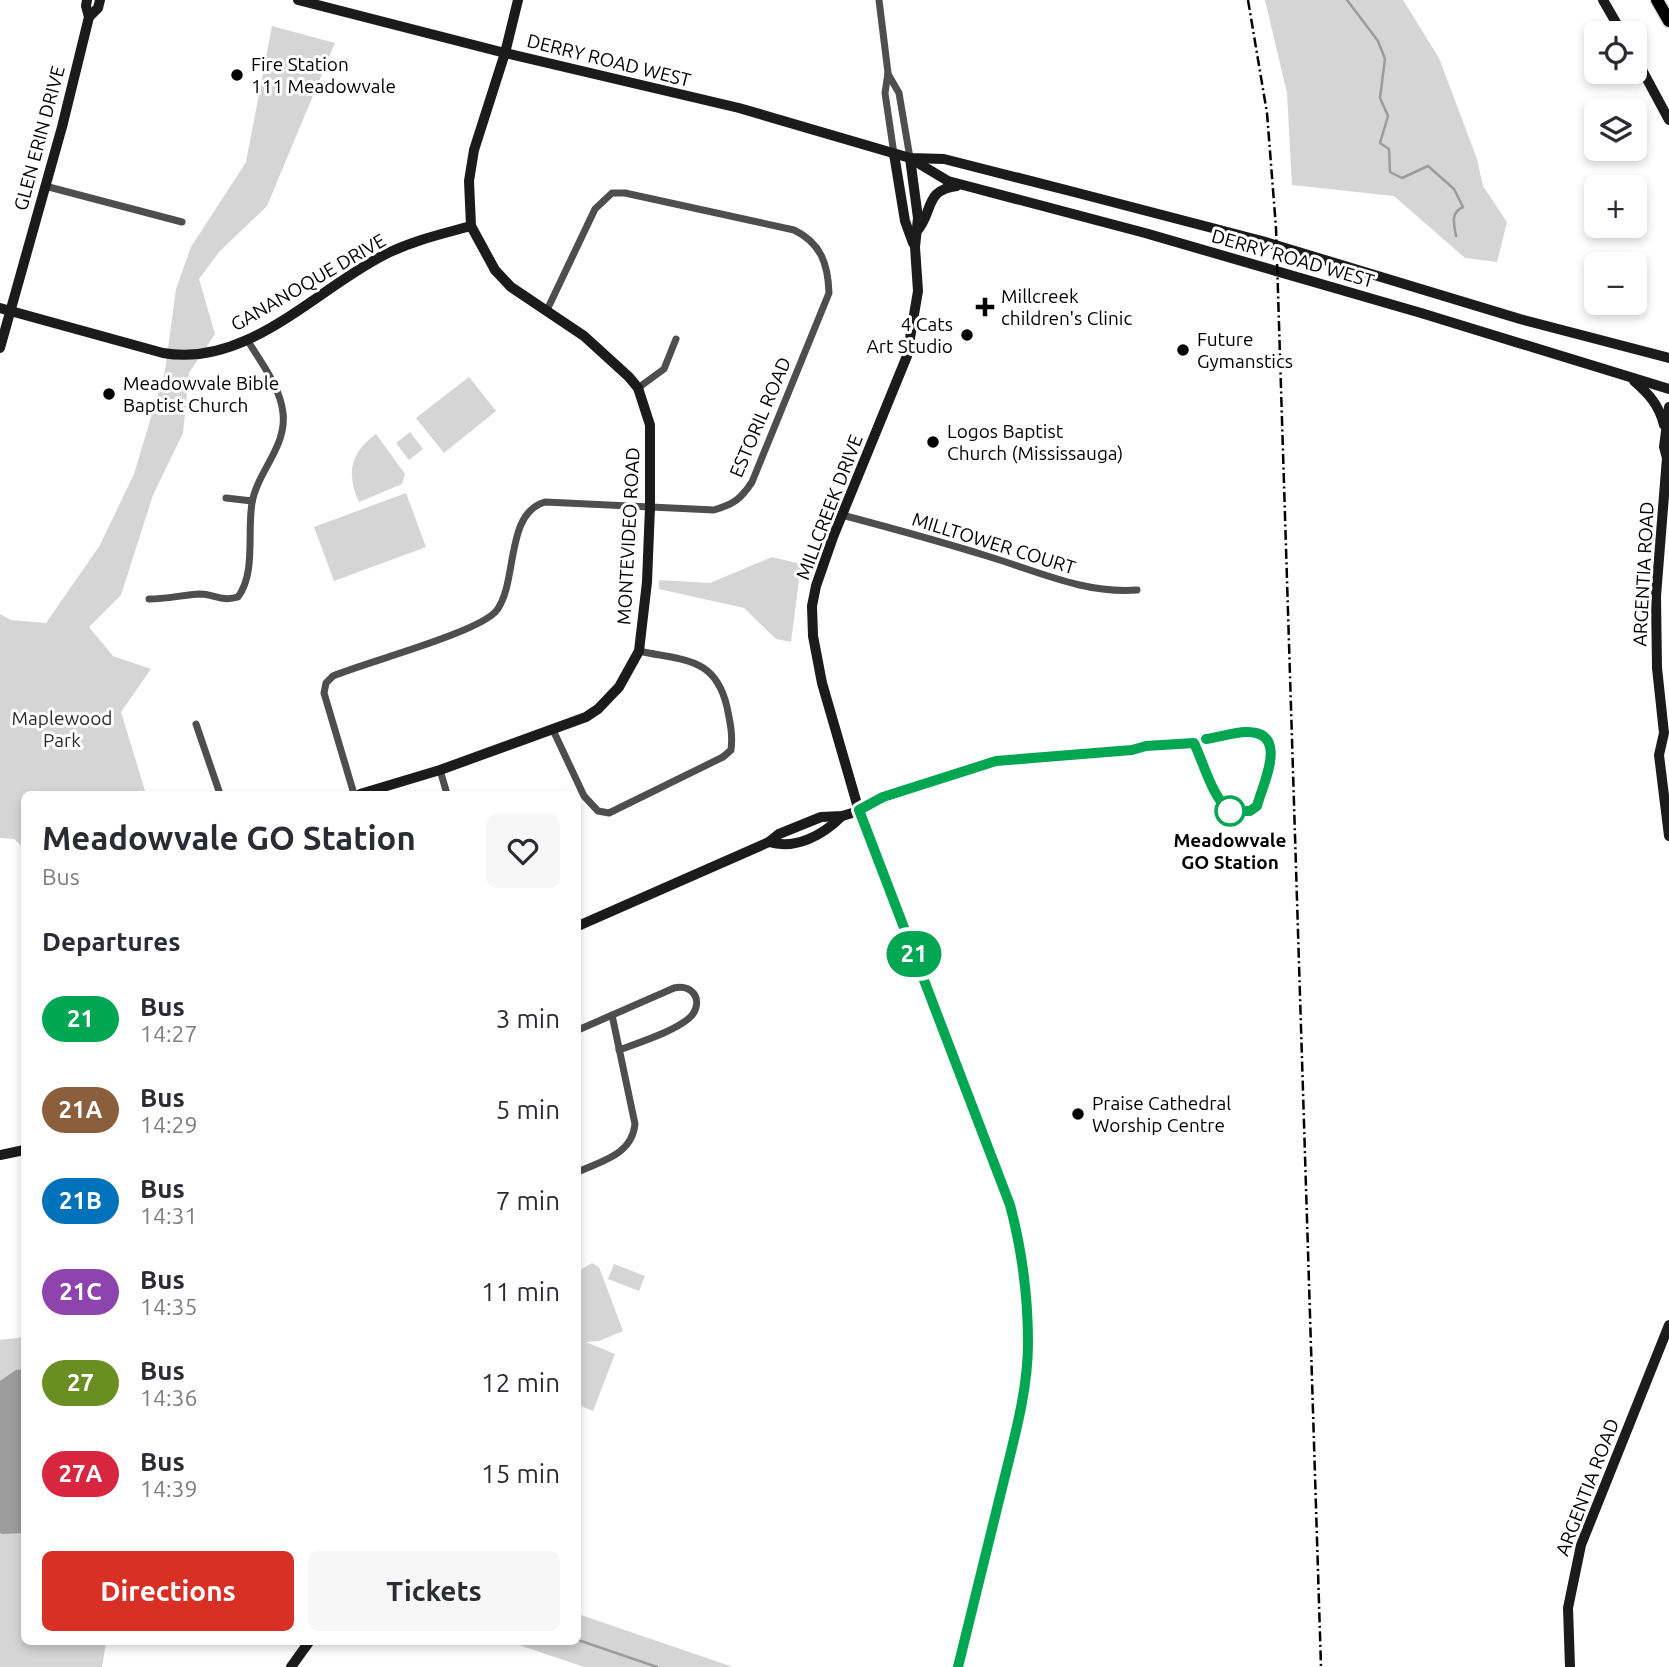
<!DOCTYPE html>
<meta charset="utf-8">
<style>
:root{--surface:#fff;--page:#f7f7f7;--text:#2b2b33;--muted:#7c7c81;--accent:#d93025}
body{margin:0;font-family:Ubuntu,sans-serif;background:var(--page);color:var(--text);height:100vh;display:flex;flex-direction:column;font-size:26px;white-space:nowrap}
*{box-sizing:border-box;margin:0}
p{font-size:23px;color:var(--muted)}
.icon{flex:none;width:38px;height:38px;fill:none;stroke:currentColor;stroke-width:2;stroke-linecap:round;stroke-linejoin:round}
.map{position:relative;flex:1;overflow:hidden}
.drawer{position:absolute;left:21px;top:791px;width:560px;height:854px;display:flex;flex-direction:column;background:var(--surface);border-radius:10px;box-shadow:0 4px 10px #0003}
.drawer>*{flex:none}
.badge{padding:0 14px;border-radius:23px;font-size:24px;line-height:46px}
.buttons{position:absolute;left:1584px;top:21px;display:grid;gap:14px}
.buttons a{display:grid;place-items:center;width:63px;height:63px;border-radius:10px;background:var(--surface);box-shadow:0 4px 10px #0003;font-size:35px}
.map>.badge{position:absolute;translate:-50% -50%;box-shadow:0 0 0 4px #fff}
h2{padding:0 21px;font-size:26px;line-height:63px}
.round{display:grid;place-items:center;flex:none;width:74px;height:74px;border-radius:10px;background:var(--page)}
.overview{display:flex;align-items:center;justify-content:space-between;height:119px;padding:0 21px}
h1{font-size:33px;font-weight:700;line-height:52px}
.primary-button{display:flex;gap:14px;margin-top:auto;padding:14px 21px}
.primary-button a{flex:1;height:80px;border-radius:10px;background:var(--accent);color:#fff;font-size:28px;font-weight:700;line-height:80px;text-align:center}
.primary-button a+a{background:var(--page);color:var(--text)}
ul{padding:0;list-style:none}
li{display:flex;align-items:center;gap:21px;height:91px;padding:0 21px}
li div{flex:1}
li b{display:block;font-size:26px}
li em{font-style:normal}
li .badge{min-width:77px;font-weight:700;text-align:center}
.map>svg:first-child{display:block}
.green{fill:#d5d5d5}
.water{fill:#9c9c9c}
.lines{fill:none;stroke-linecap:round;stroke-linejoin:round}
.stream{stroke:#9c9c9c;stroke-width:2.5}
.highway-casing{stroke:#dbdbdb;stroke-width:15}
.street{stroke:#4e4e4e;stroke-width:7}
.secondary{stroke:#1b1b1b;stroke-width:10}
.highway{stroke:#000;stroke-width:12}
.rail{stroke:#000;stroke-width:2.5;stroke-dasharray:10 3.5 2 3.5;stroke-linecap:butt}
.line-casing{stroke:#fff;stroke-width:16}
.line{stroke:#00a651;stroke-width:10}
.poi-dot{fill:#000;stroke:#fff;stroke-width:2.5}
.stop-dot{fill:#fff;stroke:#00a651;stroke-width:3.5}
.labels{text-anchor:middle;dominant-baseline:central;stroke-width:6;stroke-linejoin:round;paint-order:stroke}
.street-label{font-size:19px;fill:#000;stroke:#fff}
.poi-label{font-size:19px;fill:#000;stroke:#fff;text-anchor:start}
.park-label{font-size:19px;fill:#2c2c2c;stroke:#fff}
.stop-label{font-size:19px;font-weight:bold;fill:#000;stroke:#fff}
</style>
<div class="map">
<svg width="1669" height="1667" viewBox="0 0 1669 1667">
<rect width="100%" height="100%" fill="#fff"/>
<g class="green">
<polygon points="1265,0 1403,0 1439,58 1477,159 1483,186 1507,222 1497,262 1465,258 1394,196 1292,185 1287,93"/>
<polygon points="272,26 335,43 267,206 219,252 199,279 215,334 189,373 183,433 153,495 121,595 89,627 113,656 151,669 121,712 146,794 24,794 24,848 14,839 0,838 0,614 11,620 46,623 100,545 134,474 165,371 176,289 191,247 246,162"/>
<polygon points="469,377 496,411 444,453 416,418"/>
<polygon points="410,432 423,449 409,460 396,443"/>
<path d="M376,434l29,40 -3,10 -43,18c-13,-29 -9,-49 17,-68z"/>
<polygon points="406,493 426,547 334,581 314,527"/>
<polygon points="772,557 801,564 791,642 776,639 744,608 659,589 659,580 710,583"/>
<polygon points="592,1263 599,1267 623,1331 599,1341 586,1342 615,1354 593,1411 578,1405 578,1271"/>
<polygon points="614,1264 645,1276 639,1291 608,1279"/>
<polygon points="24,1337 24,1642 106,1642 102,1667 0,1667 0,1340"/>
<polygon points="578,1614 733,1667 584,1667 519,1645 520,1642 578,1642"/>
</g>
<polygon class="water" points="24,1369 24,1533 2,1534 0,1533 0,1381 16,1370"/>
<g class="lines">
<g class="stream">
<path d="M1347,0l31,41 7,18 -5,39 8,18 -8,27 9,6 1,23 12,6 26,-12 26,23 9,18c-13,6 -9,17 -7,29"/>
<polyline points="578,1640 657,1667"/>
</g>
<g class="highway-casing">
<polyline id="highway" points="1657,0 1669,21"/>
</g>
<g class="street">
<polyline points="879,0 888,73 885,93 894,154"/>
<polyline points="888,74 899,93 910,158"/>
<polyline points="45,186 182,222"/>
<polyline points="638,388 664,369 676,339"/>
<polyline points="226,498 252,501"/>
<path d="M842,515c49,13 97,26 145,41 50,15 97,38 150,34"/>
<path d="M149,599c17,0 34,-4 51,-5 14,0 21,8 38,3 18,-24 9,-64 14,-94 5,-31 35,-56 31,-90 -3,-27 -22,-50 -35,-72"/>
<polyline points="196,724 220,794"/>
<path d="M553,730l31,66 14,15 11,2 114,-56 8,-7c2,-16 -1,-28 -4,-43 -12,-51 -44,-46 -88,-56"/>
<polyline points="440,770 447,794"/>
<path d="M354,794l-30,-101 2,-10 7,-7c33,-14 148,-44 164,-66 21,-29 8,-97 48,-108l169,8c20,-6 27,-11 38,-28l77,-189c-1,-29 -8,-50 -35,-63l-169,-37h-13l-17,16 -48,101"/>
<path d="M578,1030l96,-42c17,-4 29,10 19,26 -11,15 -55,29 -74,36"/>
<path d="M578,1172c23,-11 54,-17 57,-48l-23,-109"/>
</g>
<g class="secondary">
<polyline points="87,0 86,6 89,17"/>
<polyline points="298,0 505,53 739,108 910,158 944,159 1074,192 1262,241 1520,319 1669,358"/>
<polyline points="1603,0 1622,33"/>
<polyline points="1634,55 1669,120"/>
<polyline points="894,154 905,221 913,243"/>
<polyline points="910,158 918,218 915,247 918,291 907,356 833,537 816,586 812,606 813,636 822,683 859,811 1010,1205 1018,1237 1025,1282 1027,1364 1017,1423 958,1667"/>
<polyline points="913,160 948,181 1145,233 1421,313 1669,389"/>
<path d="M917,231c17,-20 7,-41 40,-45"/>
<path d="M0,308l163,45c84,15 152,-63 221,-98 27,-14 58,-21 87,-29"/>
<polyline points="0,348 62,127 89,17 98,8 100,0"/>
<path d="M1634,381c15,13 25,24 30,44"/>
<polyline points="1669,407 1664,447 1667,458 1656,596 1657,668 1664,733 1659,755 1669,836"/>
<polyline points="360,794 440,770 586,717 598,709 619,687 639,651 647,582 650,507 650,425 638,388 629,377 584,336 511,287 495,270 471,226 469,181 474,150 505,53 518,0"/>
<path d="M769,842c27,8 54,-7 73,-26"/>
<polyline points="578,926 769,842 779,834 821,817 842,816 859,811"/>
<polyline points="0,1155 24,1150"/>
<polyline points="291,1667 309,1642"/>
<polyline points="1570,1667 1568,1608 1581,1545 1669,1325"/>
</g>
<use href="#highway" class="highway"/>
<polyline class="rail" points="1248,0 1267,113 1276,228 1321,1667"/>
</g>
<g class="lines">
<g class="line-casing">
<path id="line" d="M958,1667c15,-63 31,-125 46,-187 11,-45 24,-91 24,-137 0,-47 -6,-93 -18,-138l-151,-395 24,-13 113,-36 136,-11 14,-4 48,-3c10,21 18,54 36,68h20l7,-5c6,-23 34,-76 -13,-74 -12,1 -25,5 -38,7"/>
</g>
<use href="#line" class="line"/>
</g>
<g class="poi-dot">
<circle cx="237" cy="75" r="7"/>
<path d="M981.5 296.5h7v7h7v7h-7v7h-7v-7h-7v-7h7z"/>
<circle cx="967" cy="335" r="7"/>
<circle cx="1183" cy="350" r="7"/>
<circle cx="109" cy="394" r="7"/>
<circle cx="933" cy="442" r="7"/>
<circle cx="1078" cy="1114" r="7"/>
</g>
<circle class="stop-dot" cx="1230" cy="811" r="14"/>
<g class="labels">
<g class="street-label">
<text transform="translate(609 60) rotate(14)">DERRY ROAD WEST</text>
<text transform="translate(39 138) rotate(-75)">GLEN ERIN DRIVE</text>
<text transform="translate(1293 258) rotate(16)">DERRY ROAD WEST</text>
<text transform="translate(308 282) rotate(-30)">GANANOQUE DRIVE</text>
<text transform="translate(760 417) rotate(-67)">ESTORIL ROAD</text>
<text transform="translate(829 507) rotate(-69)">MILLCREEK DRIVE</text>
<text transform="translate(628 536) rotate(-87)">MONTEVIDEO ROAD</text>
<text transform="translate(994 543) rotate(17)">MILLTOWER COURT</text>
<text transform="translate(1643 574) rotate(-87)">ARGENTIA ROAD</text>
<text transform="translate(1587 1487) rotate(-69)">ARGENTIA ROAD</text>
</g>
<g class="poi-label">
<text x="251" y="64">Fire Station<tspan x="251" dy="22">111 Meadowvale</tspan></text>
<text x="1001" y="296">Millcreek<tspan x="1001" dy="22">children's Clinic</tspan></text>
<text x="953" y="324" text-anchor="end">4 Cats<tspan x="953" dy="22">Art Studio</tspan></text>
<text x="1197" y="339">Future<tspan x="1197" dy="22">Gymanstics</tspan></text>
<text x="123" y="383">Meadowvale Bible<tspan x="123" dy="22">Baptist Church</tspan></text>
<text x="947" y="431">Logos Baptist<tspan x="947" dy="22">Church (Mississauga)</tspan></text>
<text x="1092" y="1103">Praise Cathedral<tspan x="1092" dy="22">Worship Centre</tspan></text>
</g>
<g class="park-label">
<text x="62" y="718">Maplewood<tspan x="62" dy="22">Park</tspan></text>
</g>
<g class="stop-label">
<text x="1230" y="840">Meadowvale<tspan x="1230" dy="22">GO Station</tspan></text>
</g>
</g>
</svg>
<div class="buttons">
<a><svg class="icon" aria-label="locate" viewBox="0 0 24 24"><circle cx="12" cy="12" r="6"/><path d="M12 2v4M12 18v4M2 12h4M18 12h4"/></svg></a>
<a><svg class="icon" aria-label="layers" viewBox="0 0 24 24"><path d="M12 4l9 5-9 5-9-5zM3 14l9 5 9-5"/></svg></a>
<a>+</a>
<a>−</a>
</div>
<b class="badge" style="left:914px;top:954px;background:#00a651;color:#fff">21</b>
<section class="drawer">
<div class="overview"><div><h1>Meadowvale GO Station</h1><p>Bus</p></div><a class="round"><svg class="icon" aria-label="heart" viewBox="0 0 24 24"><path d="M12 20l-8-8c-3-5 5-10 8-4 3-6 11-1 8 4z"/></svg></a></div>
<h2>Departures</h2>
<ul>
<li><span class="badge" style="background:#00a651;color:#fff">21</span><div><b>Bus</b><p>14:27</p></div><em>3 min</em></li>
<li><span class="badge" style="background:#8b5e3c;color:#fff">21A</span><div><b>Bus</b><p>14:29</p></div><em>5 min</em></li>
<li><span class="badge" style="background:#0072bc;color:#fff">21B</span><div><b>Bus</b><p>14:31</p></div><em>7 min</em></li>
<li><span class="badge" style="background:#8e44ad;color:#fff">21C</span><div><b>Bus</b><p>14:35</p></div><em>11 min</em></li>
<li><span class="badge" style="background:#6b8e23;color:#fff">27</span><div><b>Bus</b><p>14:36</p></div><em>12 min</em></li>
<li><span class="badge" style="background:#d7263d;color:#fff">27A</span><div><b>Bus</b><p>14:39</p></div><em>15 min</em></li>
</ul>
<div class="primary-button"><a>Directions</a><a>Tickets</a></div>
</section>
</div>
